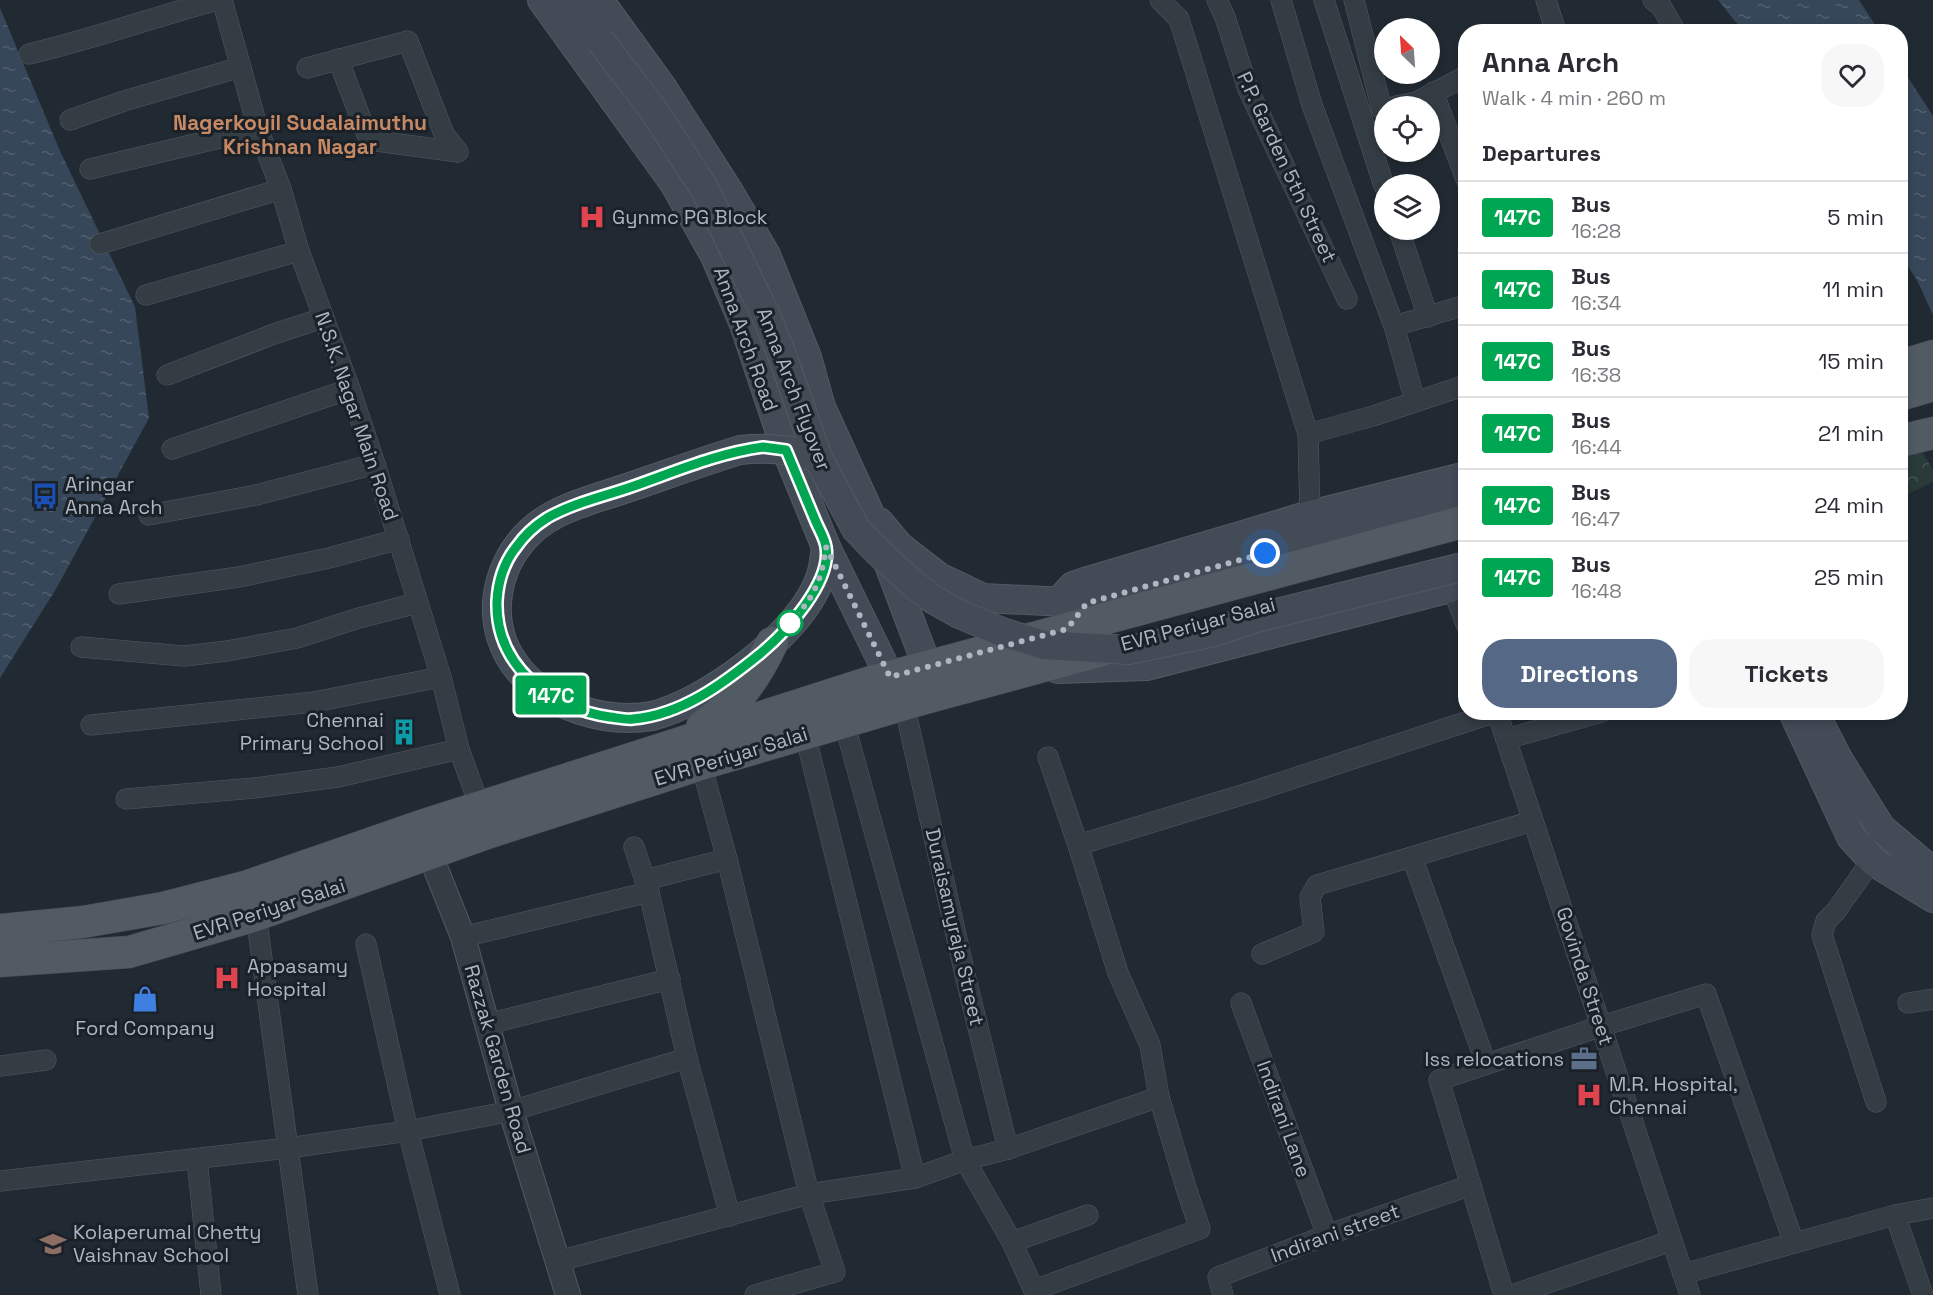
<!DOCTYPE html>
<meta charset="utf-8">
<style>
:root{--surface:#fff;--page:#f7f7f7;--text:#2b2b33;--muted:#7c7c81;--line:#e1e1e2;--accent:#556986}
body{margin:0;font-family:"Space Grotesk",sans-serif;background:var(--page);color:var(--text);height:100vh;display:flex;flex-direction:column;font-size:22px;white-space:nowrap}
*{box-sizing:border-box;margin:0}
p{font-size:20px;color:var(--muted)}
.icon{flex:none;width:33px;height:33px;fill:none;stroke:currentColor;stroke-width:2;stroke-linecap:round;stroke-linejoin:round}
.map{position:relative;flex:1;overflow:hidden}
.drawer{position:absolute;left:1458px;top:24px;width:450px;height:696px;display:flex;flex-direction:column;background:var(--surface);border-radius:24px;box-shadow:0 3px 9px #0003}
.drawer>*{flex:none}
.badge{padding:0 12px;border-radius:4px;font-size:21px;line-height:39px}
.needle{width:39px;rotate:335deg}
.tools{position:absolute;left:1374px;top:18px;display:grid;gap:12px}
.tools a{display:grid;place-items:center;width:66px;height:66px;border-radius:50%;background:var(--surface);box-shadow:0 3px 9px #0003;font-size:30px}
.you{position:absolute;width:30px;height:30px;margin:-15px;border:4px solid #fff;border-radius:50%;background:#1a73e8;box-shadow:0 0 0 9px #1a73e833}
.map>.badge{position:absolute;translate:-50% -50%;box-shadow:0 0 0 3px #fff}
h2{padding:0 24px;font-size:22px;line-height:54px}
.round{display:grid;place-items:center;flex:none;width:63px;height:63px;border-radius:24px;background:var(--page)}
.headline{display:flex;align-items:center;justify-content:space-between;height:102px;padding:0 24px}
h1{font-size:28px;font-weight:800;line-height:45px}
.action{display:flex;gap:12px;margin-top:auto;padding:12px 24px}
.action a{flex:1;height:69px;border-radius:24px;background:var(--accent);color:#fff;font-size:24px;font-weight:800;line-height:69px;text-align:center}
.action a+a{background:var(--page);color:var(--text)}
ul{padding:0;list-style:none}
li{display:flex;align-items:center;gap:18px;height:72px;padding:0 24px;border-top:2px solid var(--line)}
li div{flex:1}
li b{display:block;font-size:22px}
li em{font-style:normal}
li .badge{min-width:66px;font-weight:700;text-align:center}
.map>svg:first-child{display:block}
.forest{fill:url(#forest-crowns)}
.water{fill:url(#water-ripples)}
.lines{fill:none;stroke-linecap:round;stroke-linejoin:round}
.minor-casing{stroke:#525a62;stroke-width:21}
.tertiary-casing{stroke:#525a62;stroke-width:26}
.secondary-casing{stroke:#525a62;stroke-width:30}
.primary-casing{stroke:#3e454e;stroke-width:33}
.minor{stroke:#343c44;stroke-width:20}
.tertiary{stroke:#343c44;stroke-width:24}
.secondary{stroke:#434b57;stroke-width:28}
.primary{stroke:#525b64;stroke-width:32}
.secondary-bridge-casing{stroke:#525a62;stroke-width:30;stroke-linecap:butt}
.secondary-bridge{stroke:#434b57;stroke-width:28}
.line-casing{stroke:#fff;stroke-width:14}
.line{stroke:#00a651;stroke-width:9}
.walk{stroke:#aeb7c1;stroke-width:6;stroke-dasharray:0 10.8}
.stop-dot{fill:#fff;stroke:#00a651;stroke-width:3}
.labels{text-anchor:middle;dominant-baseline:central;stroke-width:6;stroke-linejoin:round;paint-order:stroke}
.street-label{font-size:20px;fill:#aeb7c1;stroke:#1a2129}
.poi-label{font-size:20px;fill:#aeb7c1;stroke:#1a2129;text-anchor:start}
.neighbourhood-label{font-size:21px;font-weight:bold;fill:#c68964;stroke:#1a2129}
</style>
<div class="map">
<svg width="1933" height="1295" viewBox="0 0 1933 1295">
<defs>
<pattern id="forest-crowns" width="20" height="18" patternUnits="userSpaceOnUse" patternTransform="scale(1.5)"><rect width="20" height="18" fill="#293a39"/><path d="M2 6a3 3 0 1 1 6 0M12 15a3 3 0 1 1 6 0" fill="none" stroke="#465454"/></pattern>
<pattern id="water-ripples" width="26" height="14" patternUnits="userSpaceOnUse" patternTransform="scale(1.5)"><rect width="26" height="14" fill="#364759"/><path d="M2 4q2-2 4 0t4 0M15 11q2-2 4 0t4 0" fill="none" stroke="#515f6f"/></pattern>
</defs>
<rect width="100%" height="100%" fill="#212a33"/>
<polygon class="forest" points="1921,450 1933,470 1933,482 1901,497 1901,456"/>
<g class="water">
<polygon points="1718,0 1859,0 1879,31 1743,31"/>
<polygon points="0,8 60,151 135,307 149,418 56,589 0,678"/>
<polygon points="1900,65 1933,116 1933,315 1917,280 1901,256"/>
</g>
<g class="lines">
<g class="minor-casing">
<g id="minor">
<polyline points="222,0 258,129 281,189 299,251 350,389 375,464 441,677 459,749 483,816"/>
<polyline points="1160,0 1179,19 1308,434 1310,515"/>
<polyline points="1217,0 1225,17 1248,89 1347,299"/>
<polyline points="1281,0 1312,105 1394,326 1415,401"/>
<polyline points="1324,0 1384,186"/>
<polyline points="1354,0 1382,110"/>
<polyline points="1546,0 1556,32"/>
<polyline points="1653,0 1661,6 1676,32"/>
<path d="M29,54c64,-15 125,-37 188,-54"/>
<polyline points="338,59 369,140 458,152"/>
<polyline points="307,68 408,41 444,134 458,152"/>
<polyline points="1433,92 1466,179"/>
<polyline points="1396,106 1416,102 1466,76"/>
<polyline points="70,120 124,101 241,67"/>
<polyline points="90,169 258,129"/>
<polyline points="1399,230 1428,317"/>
<polyline points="100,244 281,189"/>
<polyline points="146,295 299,251"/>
<polyline points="1394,326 1466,305"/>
<polyline points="167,375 274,334 323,318"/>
<polyline points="1308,434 1373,416 1466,385"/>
<polyline points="172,449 350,389"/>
<polyline points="149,515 256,495 375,464"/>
<polyline points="1452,587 1466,624"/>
<polyline points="119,594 239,577 329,558 399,539"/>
<polyline points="81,647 184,656 227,651 297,638 359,618 417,603"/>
<polyline points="904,704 966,979 1008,1149"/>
<polyline points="1497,712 1690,1295"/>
<polyline points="844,722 965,1160 1012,1242 1036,1295"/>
<polyline points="91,725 314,702 441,677"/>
<polyline points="805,734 915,1178"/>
<polyline points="1506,739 1602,712"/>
<polyline points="1048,757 1078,845"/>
<polyline points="701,764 727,859 809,1194 835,1272 755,1295"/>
<polyline points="126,799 254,788 338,777 459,749"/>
<polyline points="634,847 649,892 687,1058 730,1216"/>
<polyline points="1412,857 1486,1064"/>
<polyline points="1872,860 1836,911 1826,921 1822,935 1876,1102"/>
<polyline points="645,880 727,859"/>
<polyline points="256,915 308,1295"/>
<polyline points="463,937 649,892"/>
<polyline points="366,944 408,1131 450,1295"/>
<polyline points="1262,954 1314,932 1310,897 1317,885 1533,821"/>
<polyline points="1241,1003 1327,1235"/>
<polyline points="1908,1003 1933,999"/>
<polyline points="487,1024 670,979"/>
<polyline points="0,1066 46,1060"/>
<polyline points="197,1159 211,1295"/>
<polyline points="0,1181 288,1148 408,1131 511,1111 687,1058"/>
<polyline points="1895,1215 1923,1295"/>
<polyline points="1012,1242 1088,1215"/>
<polyline points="559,1261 809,1194 915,1178 965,1160 1008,1149 1159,1097"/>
<polyline points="1683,1274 1895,1215 1933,1208"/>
<polyline points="1034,1290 1200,1229 1187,1191 1159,1097 1150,1045 1118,973 1078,845 1258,790 1496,712"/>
<polyline points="1223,1295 1218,1277 1327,1235 1471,1185"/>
<polyline points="1504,1295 1439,1080 1602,1026 1706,994 1794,1243"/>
<polyline points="1512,1295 1671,1241"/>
</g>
</g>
<g class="tertiary-casing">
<polyline id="tertiary" points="423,837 463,937 511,1111 568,1295"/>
</g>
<g class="secondary-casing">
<g id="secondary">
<polyline points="542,0 674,183 715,256 744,324 785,447 826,547 899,696"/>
<polyline points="571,0 600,40"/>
<polyline points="599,0 662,87 728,190 766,255 807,357 821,407 869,512 935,687"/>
<polyline points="879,522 900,547 939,577 983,598 1087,603 1466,498"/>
<polyline points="1058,602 1073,586 1085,582 1310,515 1466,476"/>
<polyline points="1058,669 1147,666 1466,584"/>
<polyline points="1793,712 1851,837 1874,862 1933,898"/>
<polyline points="1815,714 1838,759 1881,828 1933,872"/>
<path d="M652,716c55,-14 139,-76 164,-128 7,-14 8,-26 10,-41"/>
</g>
</g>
<g class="primary-casing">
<g id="primary">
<polyline points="1900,366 1933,356"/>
<polyline points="1900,395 1933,385"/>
<polyline points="1900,441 1933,433"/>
<path d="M702,727c37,-27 50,-42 70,-84"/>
<polyline points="0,930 83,922 163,908 245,887 418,827 871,682 1466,521"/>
<polyline points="0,961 129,952 256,915 490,832 701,764 922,699 1102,650"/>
</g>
</g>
<use href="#minor" class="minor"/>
<use href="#tertiary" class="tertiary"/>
<use href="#secondary" class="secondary"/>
<use href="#primary" class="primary"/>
<g class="secondary-bridge-casing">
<g id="secondary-bridge">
<polyline points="600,40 652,108 704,188 764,311 781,352 818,458 856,529 877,551 912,583 934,600 959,614 1002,632 1044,645 1129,650 1210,633 1257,618 1466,566"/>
<path d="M652,716c-46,8 -101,-9 -132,-45 -36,-42 -28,-102 10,-139 25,-24 62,-32 94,-43 39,-13 77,-27 116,-39 28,-3 52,-1 78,8"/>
</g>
</g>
<use href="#secondary-bridge" class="secondary-bridge"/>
</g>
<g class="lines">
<g class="line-casing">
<path id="line" d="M763,447l23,3c10,24 20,48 30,72 3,7 9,17 10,25 6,35 -40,85 -65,106 -37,30 -79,62 -128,66 -7,1 -15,-1 -23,-2 -59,-8 -115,-51 -113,-116 1,-19 7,-39 20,-55 7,-10 19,-21 30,-28 24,-14 54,-21 81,-30 44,-15 89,-35 135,-41z"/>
</g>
<use href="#line" class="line"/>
<path class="walk" d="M790,623c23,-24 32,-43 36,-76l64,130 177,-48 20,-26 178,-50"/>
</g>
<defs>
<g id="hospital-bare" transform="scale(2.07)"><path d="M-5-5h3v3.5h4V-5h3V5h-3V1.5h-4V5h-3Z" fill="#e0444e" stroke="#1a2129" stroke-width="2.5" paint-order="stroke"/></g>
<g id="bus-bare" transform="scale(2.07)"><path d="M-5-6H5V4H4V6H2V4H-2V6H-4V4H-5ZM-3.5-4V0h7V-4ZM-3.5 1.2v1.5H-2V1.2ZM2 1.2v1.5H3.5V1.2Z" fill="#1a4fb4" stroke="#1a2129" stroke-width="2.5" paint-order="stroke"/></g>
<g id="building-bare" transform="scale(2.07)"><path d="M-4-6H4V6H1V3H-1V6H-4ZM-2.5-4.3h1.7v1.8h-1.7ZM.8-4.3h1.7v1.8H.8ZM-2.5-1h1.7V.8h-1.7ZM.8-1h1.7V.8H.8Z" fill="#0f9aa8" stroke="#1a2129" stroke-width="2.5" paint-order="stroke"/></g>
<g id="shop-bare" transform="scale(2.07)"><path d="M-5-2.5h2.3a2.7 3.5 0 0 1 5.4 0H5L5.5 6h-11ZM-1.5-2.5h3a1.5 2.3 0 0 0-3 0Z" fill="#3f7fe0" stroke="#1a2129" stroke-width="2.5" paint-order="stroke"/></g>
<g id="office-bare" transform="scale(2.07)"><path d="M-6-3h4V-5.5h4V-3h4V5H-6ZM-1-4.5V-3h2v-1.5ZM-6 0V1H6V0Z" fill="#5c6f8a" stroke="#1a2129" stroke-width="2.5" paint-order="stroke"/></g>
<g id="school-bare" transform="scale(2.07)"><path d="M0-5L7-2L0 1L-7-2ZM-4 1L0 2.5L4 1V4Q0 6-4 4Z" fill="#8d6e63" stroke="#1a2129" stroke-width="2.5" paint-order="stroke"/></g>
</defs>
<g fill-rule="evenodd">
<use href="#hospital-bare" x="592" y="217"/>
<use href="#bus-bare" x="45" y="496"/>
<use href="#building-bare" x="404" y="732"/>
<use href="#hospital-bare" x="227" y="978"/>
<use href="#shop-bare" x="145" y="999"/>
<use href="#office-bare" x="1584" y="1059"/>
<use href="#hospital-bare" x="1589" y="1095"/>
<use href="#school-bare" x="53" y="1244"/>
</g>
<circle class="stop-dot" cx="790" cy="623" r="12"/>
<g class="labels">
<g class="street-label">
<text transform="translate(1287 167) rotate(65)">P.P. Garden 5th Street</text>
<text transform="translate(746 339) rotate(70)">Anna Arch Road</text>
<text transform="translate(794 389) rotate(69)">Anna Arch Flyover</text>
<text transform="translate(357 416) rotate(71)">N.S.K. Nagar Main Road</text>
<text transform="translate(1198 624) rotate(-15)">EVR Periyar Salai</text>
<text transform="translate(731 756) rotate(-17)">EVR Periyar Salai</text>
<text transform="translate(269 909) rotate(-18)">EVR Periyar Salai</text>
<text transform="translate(955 927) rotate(77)">Duraisamyraja Street</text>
<text transform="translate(1585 976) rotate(72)">Govinda Street</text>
<text transform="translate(498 1059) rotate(74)">Razzak Garden Road</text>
<text transform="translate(1284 1119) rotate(70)">Indirani Lane</text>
<text transform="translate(1335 1233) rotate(-20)">Indirani street</text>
</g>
<g class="poi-label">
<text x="612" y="217">Gynmc PG Block</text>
<text x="65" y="484">Aringar<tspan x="65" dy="23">Anna Arch</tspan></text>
<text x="384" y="720" text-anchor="end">Chennai<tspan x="384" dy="23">Primary School</tspan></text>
<text x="247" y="966">Appasamy<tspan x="247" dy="23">Hospital</tspan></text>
<text x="145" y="1028" text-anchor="middle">Ford Company</text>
<text x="1564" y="1059" text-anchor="end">Iss relocations</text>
<text x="1609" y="1084">M.R. Hospital,<tspan x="1609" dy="23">Chennai</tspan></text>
<text x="73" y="1232">Kolaperumal Chetty<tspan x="73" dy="23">Vaishnav School</tspan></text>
</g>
<g class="neighbourhood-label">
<text x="300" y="122">Nagerkoyil Sudalaimuthu<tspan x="300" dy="24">Krishnan Nagar</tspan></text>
</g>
</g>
</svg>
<div class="tools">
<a><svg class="needle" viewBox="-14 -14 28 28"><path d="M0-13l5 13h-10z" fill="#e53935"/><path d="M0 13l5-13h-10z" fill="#7c7c81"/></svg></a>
<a><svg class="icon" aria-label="locate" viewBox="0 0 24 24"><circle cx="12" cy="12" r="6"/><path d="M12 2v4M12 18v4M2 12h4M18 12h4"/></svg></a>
<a><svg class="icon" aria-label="layers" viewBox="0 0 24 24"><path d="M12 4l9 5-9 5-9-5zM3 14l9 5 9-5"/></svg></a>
</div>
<div class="you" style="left:1265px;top:553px"></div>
<b class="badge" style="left:551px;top:695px;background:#00a651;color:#fff">147C</b>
<section class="drawer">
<div class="headline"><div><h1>Anna Arch</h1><p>Walk · 4 min · 260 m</p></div><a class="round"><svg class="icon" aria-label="heart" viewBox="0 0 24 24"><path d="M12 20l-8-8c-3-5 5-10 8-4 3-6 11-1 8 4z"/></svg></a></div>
<h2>Departures</h2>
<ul>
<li><span class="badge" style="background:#00a651;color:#fff">147C</span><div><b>Bus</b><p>16:28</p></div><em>5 min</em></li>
<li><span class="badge" style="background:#00a651;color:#fff">147C</span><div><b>Bus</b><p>16:34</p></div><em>11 min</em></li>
<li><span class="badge" style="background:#00a651;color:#fff">147C</span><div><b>Bus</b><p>16:38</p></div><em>15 min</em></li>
<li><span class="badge" style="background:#00a651;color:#fff">147C</span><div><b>Bus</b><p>16:44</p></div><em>21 min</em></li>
<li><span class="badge" style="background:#00a651;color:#fff">147C</span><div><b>Bus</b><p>16:47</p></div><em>24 min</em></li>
<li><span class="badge" style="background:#00a651;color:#fff">147C</span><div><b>Bus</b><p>16:48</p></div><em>25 min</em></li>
</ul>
<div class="action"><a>Directions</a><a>Tickets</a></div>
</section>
</div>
